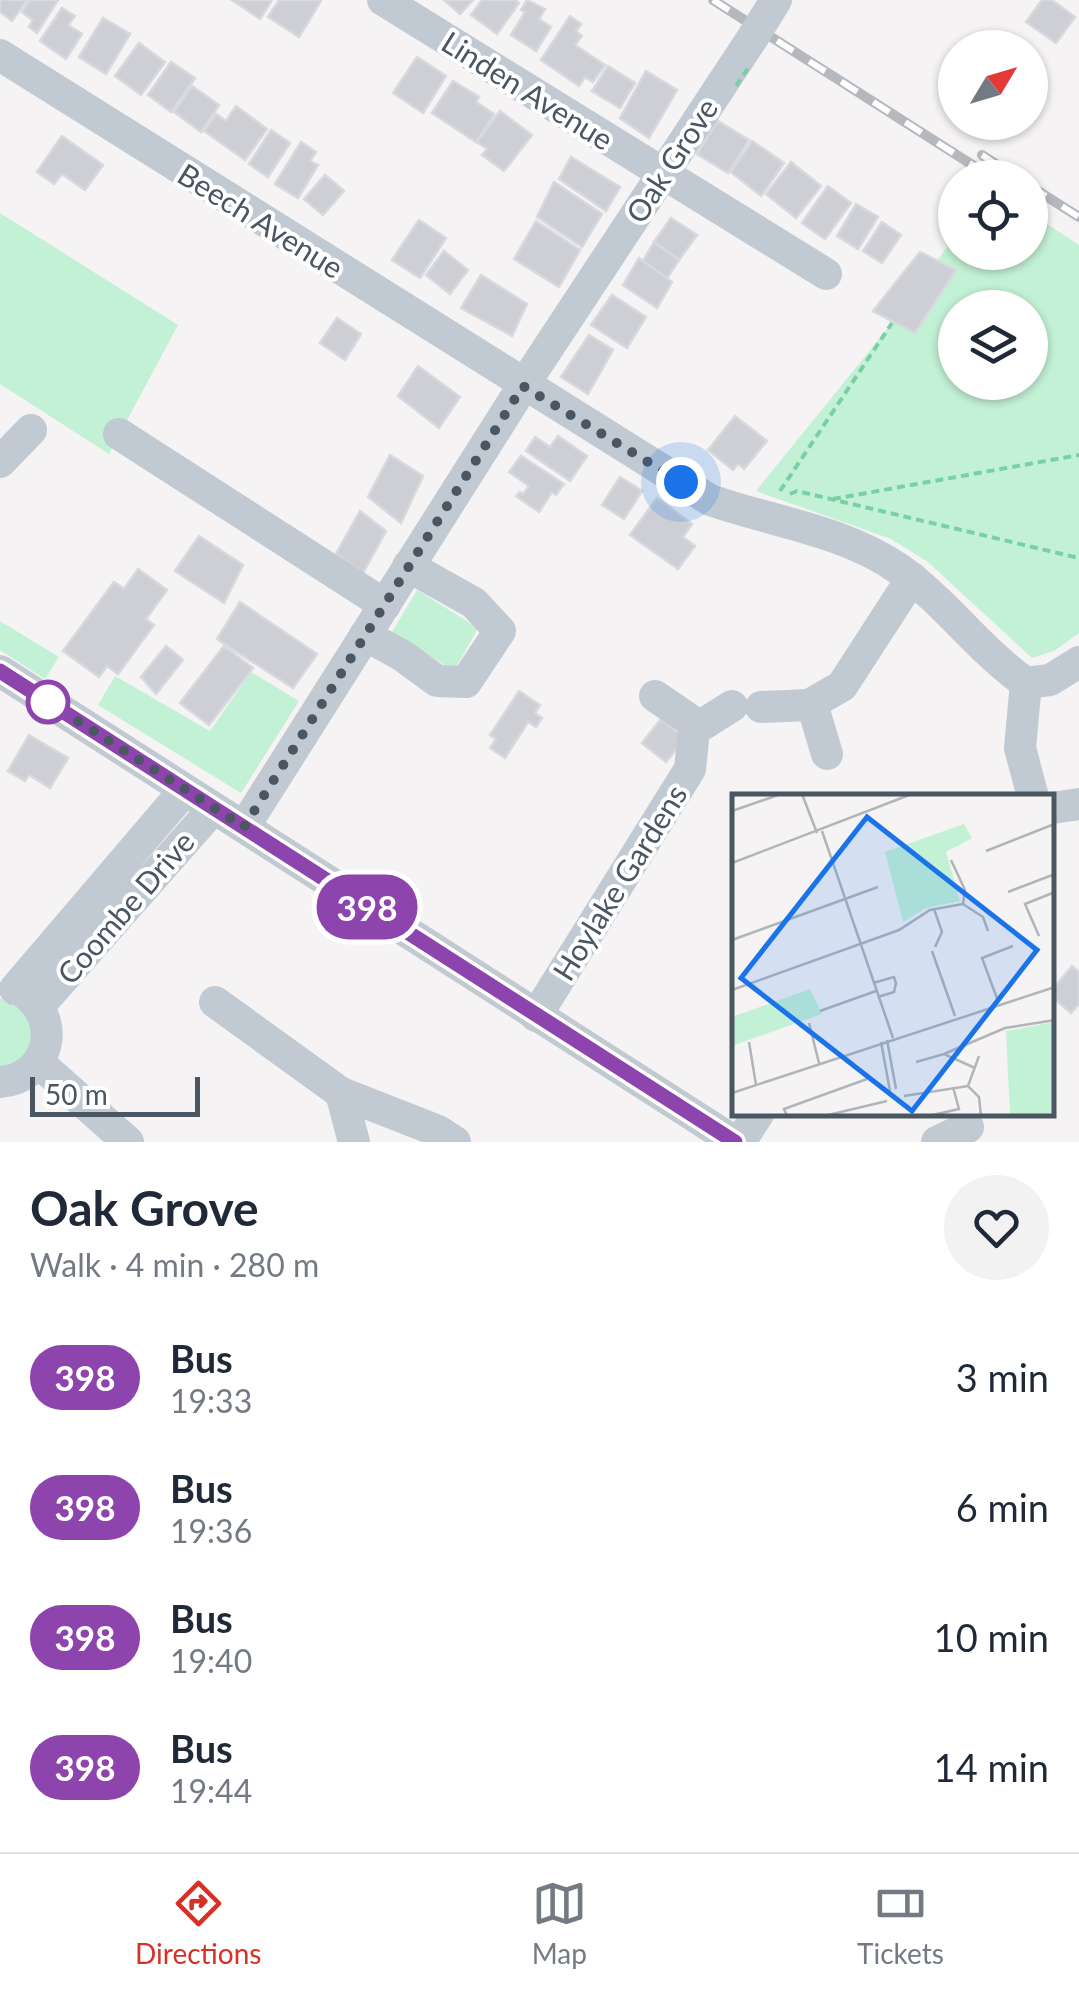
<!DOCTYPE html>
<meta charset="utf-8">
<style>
:root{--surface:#fff;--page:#f2f2f3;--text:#1f2937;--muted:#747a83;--line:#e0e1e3;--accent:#d93025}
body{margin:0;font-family:Lato,sans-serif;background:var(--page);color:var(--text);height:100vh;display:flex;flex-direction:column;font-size:38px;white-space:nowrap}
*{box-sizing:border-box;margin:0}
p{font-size:32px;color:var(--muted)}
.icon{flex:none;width:55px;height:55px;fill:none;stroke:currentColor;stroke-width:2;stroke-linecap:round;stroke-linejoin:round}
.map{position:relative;height:1142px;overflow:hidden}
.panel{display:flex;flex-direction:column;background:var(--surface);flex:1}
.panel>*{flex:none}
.badge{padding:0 20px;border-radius:32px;font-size:35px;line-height:65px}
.needle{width:65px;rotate:52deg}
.tools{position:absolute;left:938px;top:30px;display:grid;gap:20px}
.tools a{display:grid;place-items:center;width:110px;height:110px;border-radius:50%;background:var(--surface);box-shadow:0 2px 8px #0004;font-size:50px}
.scale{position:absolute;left:30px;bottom:25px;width:170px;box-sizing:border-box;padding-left:10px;border:5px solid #4a5661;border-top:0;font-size:28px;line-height:35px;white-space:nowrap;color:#4a5661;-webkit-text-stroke:8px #fff;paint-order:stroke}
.you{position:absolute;width:50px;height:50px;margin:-25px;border:8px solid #fff;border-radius:50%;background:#1a73e8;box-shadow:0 0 0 15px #1a73e833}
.map>.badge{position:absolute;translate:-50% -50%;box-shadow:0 0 0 5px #fff}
.round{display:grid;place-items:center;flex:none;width:105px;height:105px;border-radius:52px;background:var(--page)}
.overview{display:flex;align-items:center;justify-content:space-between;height:170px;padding:0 30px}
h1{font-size:48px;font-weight:700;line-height:75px}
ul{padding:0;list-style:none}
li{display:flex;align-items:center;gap:30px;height:130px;padding:0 30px}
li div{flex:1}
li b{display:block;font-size:38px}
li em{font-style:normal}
li .badge{min-width:110px;font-weight:700;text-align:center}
.menu{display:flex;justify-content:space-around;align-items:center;height:140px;border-top:2px solid var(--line);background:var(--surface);font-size:28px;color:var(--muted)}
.menu a{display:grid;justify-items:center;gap:5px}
.menu .selected{color:var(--accent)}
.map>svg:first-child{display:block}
.green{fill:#c3f1d5;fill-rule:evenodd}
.building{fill:#cdcfd5;stroke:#d7d9de;stroke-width:2.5}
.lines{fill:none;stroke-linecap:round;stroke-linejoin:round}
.path{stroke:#7ad0a6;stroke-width:4;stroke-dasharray:8 5;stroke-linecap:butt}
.minor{stroke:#c1cad2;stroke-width:32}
.rail-casing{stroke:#b5b8bd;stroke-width:10}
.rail{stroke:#fff;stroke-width:6;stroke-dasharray:19;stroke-linecap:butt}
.path-bridge{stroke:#7ad0a6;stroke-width:4;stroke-dasharray:8 5;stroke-linecap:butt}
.minor-bridge{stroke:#c1cad2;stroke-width:32}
.line-casing{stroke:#fff;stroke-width:22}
.line{stroke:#8e44ad;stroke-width:15}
.walk{stroke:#4a5661;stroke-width:10;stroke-dasharray:0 18}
.stop-dot{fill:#fff;stroke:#8e44ad;stroke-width:5}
.labels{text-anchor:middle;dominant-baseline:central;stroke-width:8;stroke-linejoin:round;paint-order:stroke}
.street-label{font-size:30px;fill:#4a5661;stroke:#fff}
.inset-road{fill:none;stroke:#b1b4b9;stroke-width:2.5}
.view{fill:#1a73e8;fill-opacity:0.15;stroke:#1a73e8;stroke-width:5}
.inset-edge{fill:none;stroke:#4a5661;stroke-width:5}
</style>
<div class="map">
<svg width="1079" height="1142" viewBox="0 0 1079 1142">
<rect width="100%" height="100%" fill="#f5f3f3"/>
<g class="green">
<polygon points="0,213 178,325 109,454 0,384"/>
<path d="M1030,213l49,32v388l-25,18 -22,7 -104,-96 -37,-23 -135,-48 136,-168 63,-87v16h75zM955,308h75v74h-75z"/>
<polygon points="417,590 478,628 454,671 392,632"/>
<polygon points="0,621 59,657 45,679 0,650"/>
<polygon points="251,672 299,701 241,793 98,705 115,676 210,731"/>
<polygon points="0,998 33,1017 32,1054 0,1072"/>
</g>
<g class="building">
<polygon points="0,0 27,0 12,21 0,12"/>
<polygon points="30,0 58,0 37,33 29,27 33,20 22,12"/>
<polygon points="232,0 272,0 260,19"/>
<polygon points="279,0 320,0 321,1 299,37 268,17"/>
<polygon points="444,0 473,0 460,14"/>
<polygon points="482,0 515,0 519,3 497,34 471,15"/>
<polygon points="527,0 545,9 539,19 551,27 536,51 511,35 525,12 521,10"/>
<polygon points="1042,0 1052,0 1075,17 1056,43 1026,22"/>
<polygon points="62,8 75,16 68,25 82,34 66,59 40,41"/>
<polygon points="570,16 581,24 576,31 582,36 575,45 605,65 593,82 585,77 579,86 541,60"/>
<polygon points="103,18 130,34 106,74 79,57"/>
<polygon points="139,43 165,62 141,95 115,76"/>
<polygon points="417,57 446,76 423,113 393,93"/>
<polygon points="171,62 195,78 171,112 148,95"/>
<polygon points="608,66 635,83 620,108 592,91"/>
<polygon points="646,71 677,90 649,138 620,118"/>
<polygon points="453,81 479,97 476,102 494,114 476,142 432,113"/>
<polygon points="192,86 219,105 201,132 174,112"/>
<polygon points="236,106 267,129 245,160 204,131 216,114 226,121"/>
<polygon points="500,111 532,135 504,171 482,155 487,149 477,142"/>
<polygon points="718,121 749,140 728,173 697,154"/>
<polygon points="271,130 290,143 268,177 249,164"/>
<polygon points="62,136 103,165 85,190 62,174 54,184 37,172"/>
<polygon points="752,141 784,163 761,196 731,172"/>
<polygon points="301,142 316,152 310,161 318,165 298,198 275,184"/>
<polygon points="571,157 620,187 606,211 559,179"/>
<polygon points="791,162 821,186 796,218 766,194"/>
<polygon points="325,175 344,191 323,215 304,199"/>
<polygon points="554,182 602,214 582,247 537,217"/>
<polygon points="828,186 851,203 825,239 802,223"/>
<polygon points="856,204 878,217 858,249 837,236"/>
<polygon points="671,218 697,235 679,260 654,242"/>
<polygon points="419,220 446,238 420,278 392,260"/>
<polygon points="536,221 580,250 559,287 514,259"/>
<polygon points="882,222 901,235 882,263 863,251"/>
<polygon points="654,242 679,260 667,278 643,261"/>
<polygon points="444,251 468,270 450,294 426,275"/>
<polygon points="920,252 956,270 915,333 873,311"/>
<polygon points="639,258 672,282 657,308 623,285"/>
<polygon points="481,275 527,304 512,336 461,308"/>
<polygon points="612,295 646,317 627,348 591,325"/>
<polygon points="337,318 361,334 345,360 320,343"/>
<polygon points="589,335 613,350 588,394 561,377"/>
<polygon points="418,366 460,397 439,428 398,396"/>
<polygon points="735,416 767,441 744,469 738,464 733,470 708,450"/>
<polygon points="558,436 587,456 570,481 526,451 535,437 550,447"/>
<polygon points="390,455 423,476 401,523 368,497"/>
<polygon points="521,456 564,484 556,495 552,492 539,512 516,496 520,492 523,494 529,486 509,472"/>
<polygon points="620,477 642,491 624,519 602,505"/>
<polygon points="657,498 692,524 683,537 695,546 678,569 630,535"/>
<polygon points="360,511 386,531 363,573 336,554"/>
<polygon points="199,536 243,565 224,603 175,571"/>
<polygon points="138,569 167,590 146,619 154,625 118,674 107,666 99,677 63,651 114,582 124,589"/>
<polygon points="240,602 317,654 293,688 217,639"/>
<polygon points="166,646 183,660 156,694 141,677"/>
<polygon points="224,646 253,668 209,725 180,703"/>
<polygon points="519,691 540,705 535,713 542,718 536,727 528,722 505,758 490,748 496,739 490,735"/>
<polygon points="661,719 685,739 666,762 642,743"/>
<polygon points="29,735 68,758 50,788 29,775 25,781 8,771"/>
<polygon points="1072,966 1079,972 1079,1004 1071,1013 1052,997 1052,990"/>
</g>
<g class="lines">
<g class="path">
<polyline points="780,491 892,323"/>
<polyline points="790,494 797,491 1079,558"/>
<polyline points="833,499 1079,455"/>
</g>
<g class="minor">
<polyline points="383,0 826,274"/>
<path d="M0,55l710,445c63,22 133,30 189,69 48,34 80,81 127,114l24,-3 29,-18"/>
<polyline points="119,434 385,605"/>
<polyline points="0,462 31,430"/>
<polyline points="365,635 403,656 437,681 466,682 500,631 474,603 408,566"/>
<polyline points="0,671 735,1142"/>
<polyline points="1026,683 1020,748 1033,797"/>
<polyline points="655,696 699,726"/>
<polyline points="812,704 827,754"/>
<polyline points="761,707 809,705 842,686 912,578"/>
<polyline points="1052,808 1079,804"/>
<polyline points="244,827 523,386 753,37"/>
<polyline points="15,989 184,791"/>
<polyline points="215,1002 341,1093 354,1142"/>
<polyline points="39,1006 213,809"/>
<polyline points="536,1016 690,769 694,730 732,706"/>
<polyline points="39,1063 128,1142"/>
<path d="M0,1082c48,-3 64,-61 24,-89"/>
<polyline points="341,1093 438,1131 455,1142"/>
<polyline points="740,1142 758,1114"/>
<polyline points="937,1142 968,1127"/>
</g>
<g class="rail-casing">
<g id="rail">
<polyline points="713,0 993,178"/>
<polyline points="982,155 1017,178"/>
<polyline points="1030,186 1079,217"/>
</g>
</g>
<use href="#rail" class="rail"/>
<polyline class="path-bridge" points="736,86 750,65"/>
<polyline class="minor-bridge" points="753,37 776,0"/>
</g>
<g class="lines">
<g class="line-casing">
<polyline id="line" points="0,671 735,1142"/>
</g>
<use href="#line" class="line"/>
<polyline class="walk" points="48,702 244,827 523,386 681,482"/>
</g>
<circle class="stop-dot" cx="48" cy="702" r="20"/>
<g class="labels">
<g class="street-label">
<text transform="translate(528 90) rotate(32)">Linden Avenue</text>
<text transform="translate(671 160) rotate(-57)">Oak Grove</text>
<text transform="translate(261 220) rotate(32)">Beech Avenue</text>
<text transform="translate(619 882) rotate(-58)">Hoylake Gardens</text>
<text transform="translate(125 907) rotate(-49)">Coombe Drive</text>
</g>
</g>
<g transform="translate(732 794)">
<rect width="322" height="322" fill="#f5f3f3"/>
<path d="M232,30l8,14 -26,14 14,49 -34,7 -23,14 -18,-70zM78,195l12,25 -90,32v-29zM322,228v94h-44l-4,-85z" fill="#c3f1d5"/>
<path class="inset-road" d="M70,0l15,39M0,17l49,-17M90,37l71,207M254,57l66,-26M0,69l180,-69M276,98l47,-18M231,110l20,13 5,14M202,115l8,23 -7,15M307,142l-14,-32 30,-12M0,146l146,-53M200,157l23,65M141,189l21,-6 2,6 -2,9 -16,5M0,196l167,-60 31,-20 33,-6 2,-14 -14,-30M266,207l-16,-43 31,-12M88,217l56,-20M77,229l10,40M155,246l9,49M17,248l7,43M149,248l9,49M212,260l61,-26 50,-8M184,268l28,-8 31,14M236,292l11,-30M0,299l323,-106M172,302l64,-10 11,11 2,19M55,322l-3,-7 83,-30M92,322l63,-15M196,322l31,-7 -6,-22"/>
<path class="view" d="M135,23l170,133 -125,161 -171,-133z"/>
<rect width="322" height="322" class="inset-edge"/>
</g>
</svg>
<div class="tools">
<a><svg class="needle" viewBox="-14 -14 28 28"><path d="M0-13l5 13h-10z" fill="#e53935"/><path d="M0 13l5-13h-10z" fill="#747a83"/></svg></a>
<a><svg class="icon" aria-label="locate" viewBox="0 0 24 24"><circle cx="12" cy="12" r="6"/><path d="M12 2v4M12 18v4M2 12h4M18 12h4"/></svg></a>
<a><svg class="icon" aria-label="layers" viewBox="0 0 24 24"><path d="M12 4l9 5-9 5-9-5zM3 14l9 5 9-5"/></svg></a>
</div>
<div class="scale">50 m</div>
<div class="you" style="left:681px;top:482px"></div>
<b class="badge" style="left:367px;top:907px;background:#8e44ad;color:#fff">398</b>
</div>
<section class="panel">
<div class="overview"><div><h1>Oak Grove</h1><p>Walk · 4 min · 280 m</p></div><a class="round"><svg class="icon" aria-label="heart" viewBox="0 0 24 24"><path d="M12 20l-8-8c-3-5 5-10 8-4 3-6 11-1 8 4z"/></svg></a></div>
<ul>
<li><span class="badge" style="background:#8e44ad;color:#fff">398</span><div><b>Bus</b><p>19:33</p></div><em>3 min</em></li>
<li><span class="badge" style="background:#8e44ad;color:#fff">398</span><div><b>Bus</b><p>19:36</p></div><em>6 min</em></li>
<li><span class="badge" style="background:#8e44ad;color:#fff">398</span><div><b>Bus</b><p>19:40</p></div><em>10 min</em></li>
<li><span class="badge" style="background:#8e44ad;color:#fff">398</span><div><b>Bus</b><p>19:44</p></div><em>14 min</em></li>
</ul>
</section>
<nav class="menu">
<a class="selected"><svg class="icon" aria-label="directions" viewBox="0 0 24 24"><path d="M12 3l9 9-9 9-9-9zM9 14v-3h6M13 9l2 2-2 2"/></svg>Directions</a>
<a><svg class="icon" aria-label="map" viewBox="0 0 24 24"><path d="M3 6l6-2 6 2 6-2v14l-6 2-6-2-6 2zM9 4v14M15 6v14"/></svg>Map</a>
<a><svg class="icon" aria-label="tickets" viewBox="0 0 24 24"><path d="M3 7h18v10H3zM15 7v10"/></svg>Tickets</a>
</nav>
